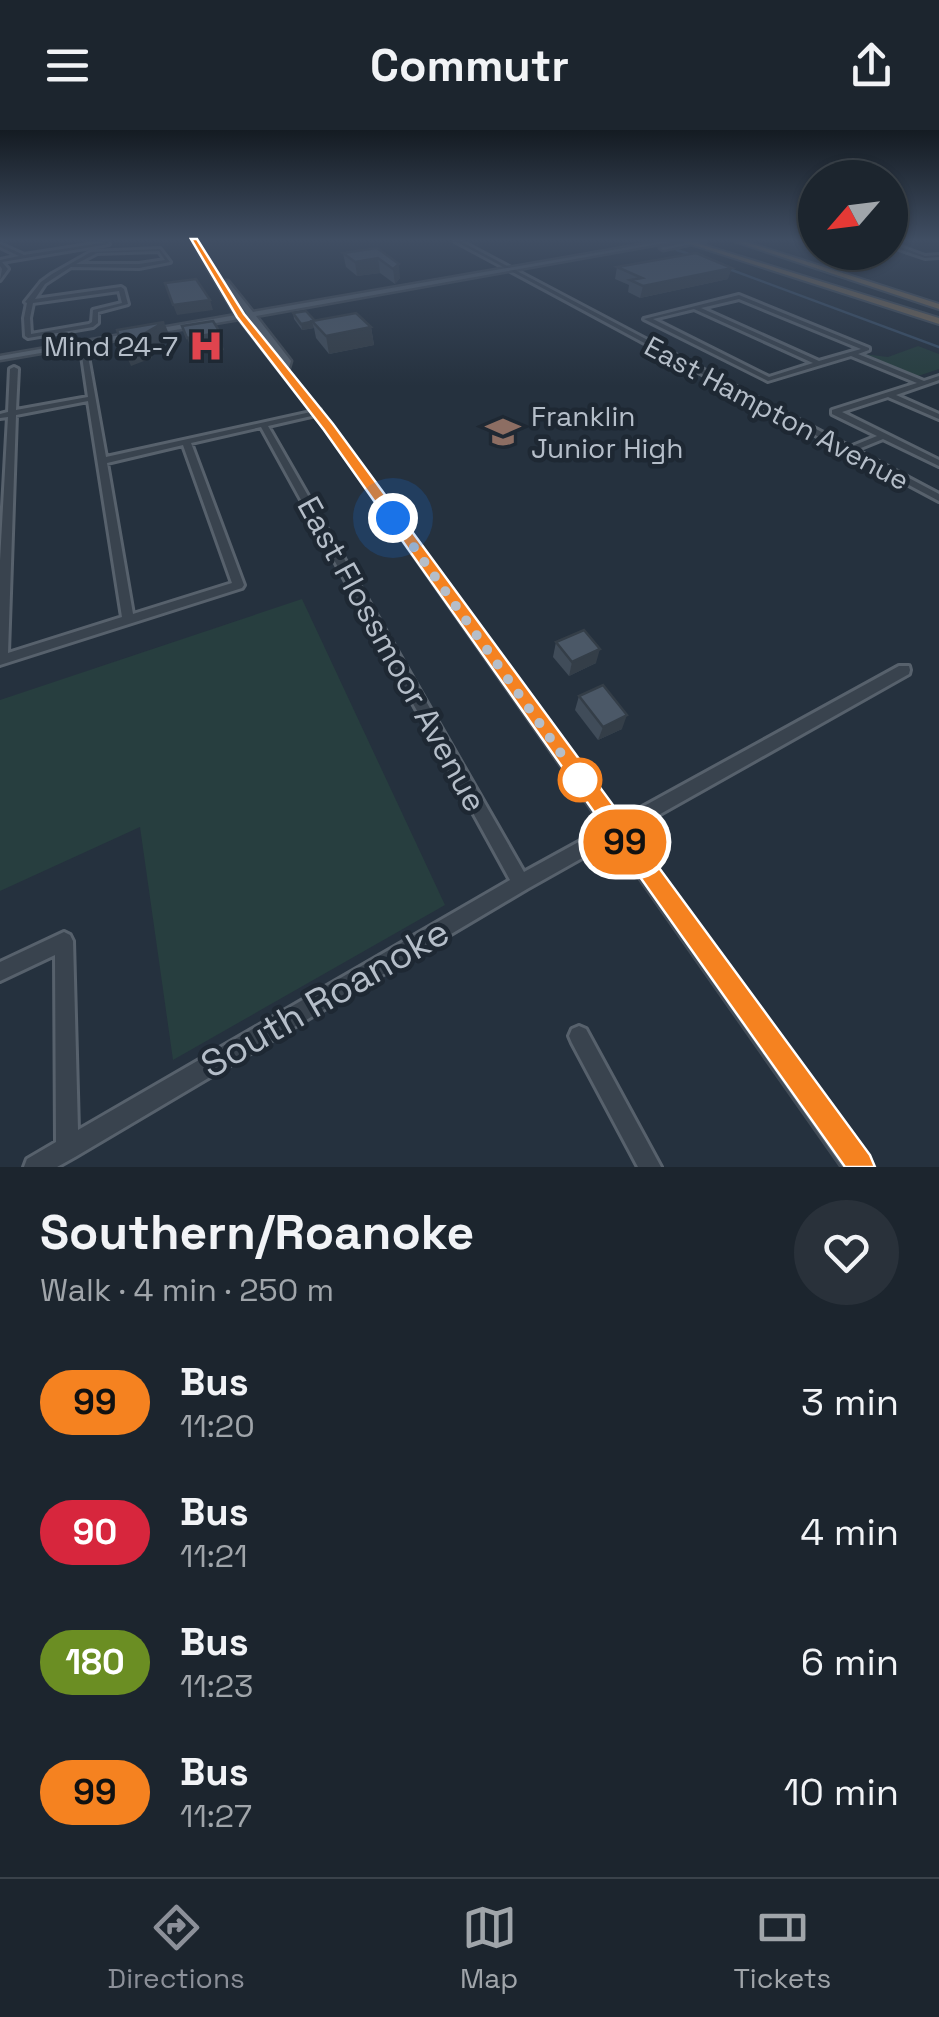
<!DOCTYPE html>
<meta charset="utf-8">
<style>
:root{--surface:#1c252e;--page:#29313a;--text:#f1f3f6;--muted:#a0a5aa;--line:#3a424a;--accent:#8c9099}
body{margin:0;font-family:"Space Grotesk",sans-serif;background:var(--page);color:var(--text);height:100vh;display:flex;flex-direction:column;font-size:38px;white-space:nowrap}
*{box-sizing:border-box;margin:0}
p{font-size:32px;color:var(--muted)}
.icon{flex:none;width:55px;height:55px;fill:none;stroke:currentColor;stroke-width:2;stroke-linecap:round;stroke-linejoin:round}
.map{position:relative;height:1037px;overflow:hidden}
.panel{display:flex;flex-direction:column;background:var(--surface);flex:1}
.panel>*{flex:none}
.badge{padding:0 20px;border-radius:32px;font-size:35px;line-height:65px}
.needle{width:65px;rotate:242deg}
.tools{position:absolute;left:798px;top:30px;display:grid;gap:20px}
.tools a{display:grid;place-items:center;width:110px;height:110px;border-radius:50%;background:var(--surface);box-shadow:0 2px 8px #0004,0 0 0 2px var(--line);font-size:50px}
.you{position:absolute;width:50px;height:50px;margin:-25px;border:8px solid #fff;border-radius:50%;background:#1a73e8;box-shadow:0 0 0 15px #1a73e833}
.map>.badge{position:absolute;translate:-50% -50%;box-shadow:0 0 0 5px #fff}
.round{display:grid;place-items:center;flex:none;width:105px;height:105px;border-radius:52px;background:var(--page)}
.overview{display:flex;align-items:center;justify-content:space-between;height:170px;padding:0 40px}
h1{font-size:48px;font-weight:800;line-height:75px}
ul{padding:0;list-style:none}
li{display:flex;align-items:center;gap:30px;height:130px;padding:0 40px}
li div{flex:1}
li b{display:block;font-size:38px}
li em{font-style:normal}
li .badge{min-width:110px;font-weight:700;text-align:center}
header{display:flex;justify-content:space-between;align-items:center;height:130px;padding:0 40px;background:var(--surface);font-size:45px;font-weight:800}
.tab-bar{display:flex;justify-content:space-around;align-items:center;height:140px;border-top:2px solid var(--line);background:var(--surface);font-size:28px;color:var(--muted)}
.tab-bar a{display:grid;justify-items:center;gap:5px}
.tab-bar .selected{color:var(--accent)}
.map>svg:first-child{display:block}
.green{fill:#273e3f}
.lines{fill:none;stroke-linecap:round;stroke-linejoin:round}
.stream{stroke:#394e65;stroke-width:2.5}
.minor-casing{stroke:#57616c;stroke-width:6}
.major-casing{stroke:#424c57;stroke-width:5}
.highway-casing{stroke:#444e59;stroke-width:4}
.minor{fill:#39434e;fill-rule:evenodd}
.major{fill:#57626e;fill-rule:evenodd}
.highway{fill:#746756;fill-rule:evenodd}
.wall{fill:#404c59}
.shaded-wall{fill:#343e48}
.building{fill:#4b5867;stroke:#343e48;stroke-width:2.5}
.line{fill:#f58220;stroke:#fff;stroke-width:2.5}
.walk{stroke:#b5bec9;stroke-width:10;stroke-dasharray:0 18}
.stop-dot{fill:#fff;stroke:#f58220;stroke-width:5}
.labels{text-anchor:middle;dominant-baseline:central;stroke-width:9;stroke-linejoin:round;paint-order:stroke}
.far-poi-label{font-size:28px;fill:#b5bec9;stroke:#1e2833;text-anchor:end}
.far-street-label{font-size:28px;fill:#b5bec9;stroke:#1e2833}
.street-label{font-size:32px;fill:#b5bec9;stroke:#1e2833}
.near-street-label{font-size:38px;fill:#b5bec9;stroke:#1e2833}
</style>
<header><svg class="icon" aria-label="menu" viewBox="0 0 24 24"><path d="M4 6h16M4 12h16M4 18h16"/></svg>Commutr<svg class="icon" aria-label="share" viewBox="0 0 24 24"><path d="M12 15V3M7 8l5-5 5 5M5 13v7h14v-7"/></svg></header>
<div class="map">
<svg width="939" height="1037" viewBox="0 0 939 1037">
<rect width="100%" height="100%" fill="#25313e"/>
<g class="green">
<polygon points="918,216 939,224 939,239 918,246 864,224 888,227"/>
<polygon points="302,469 445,775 173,930 140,697 0,761 0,570"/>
</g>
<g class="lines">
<g class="stream">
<polyline points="677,120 692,125"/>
<polyline points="729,139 939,217"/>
</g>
<g class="minor-casing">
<g id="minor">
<path d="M455,111h5l390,206 27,-11 -45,-22v-4l85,-27 -66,-27 -83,25 -124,-62 95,-24 130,53v2l-11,4 66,27 15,-5v4l-43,15 43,19v5l-51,-22 -46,15 97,48v6l-56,-27 -27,11 83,44v7l-90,-48h-5l-1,-3zM739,169l122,50 -42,12 -118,-53zM694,179l119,54 -44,14 -116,-58z"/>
<polygon points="107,112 109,114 2,132 8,139 0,150 2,139 0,136 0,130 19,126 0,117 0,114 24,125"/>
<polygon points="890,113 925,126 939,125 939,127 925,128 890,116"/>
<path d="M160,119l10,13 -31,6 -68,-1 -26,17 -10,15 86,-12 3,2 4,15 -30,8v11l-5,4 -65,11 -3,-2 -1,-18 3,-15 -2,-1 16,-20 11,-8 39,-22zM159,121l6,9 -26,4h-63l21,-11zM119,161l3,12 -29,7 -1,12 -3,2 -58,10 -1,-16 3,-15z"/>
<path d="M85,224l3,2 18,101 214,-47v4l-52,12 256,446 375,-206h10l1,4 -1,4 -382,215 -452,268 -18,10h-33l3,-8 29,-17 -1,-187 -55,26v-19l64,-30 6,3 3,6 5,189 432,-250 -249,-453 -70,16 53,142 -2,3 -242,77v-104l8,-144 -8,1v-4l8,-2 2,-43 4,-2 4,2 -2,41 72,-13 -6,-41zM88,271l34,216 -114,36 8,-238zM183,315l49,138 -99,31 -26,-151z"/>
<polygon points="579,896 586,899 661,1037 638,1037 572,913 569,906 572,899"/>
</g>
</g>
<g class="major-casing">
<g id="major">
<path d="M191,111h6l46,73 3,-1 -22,-32h4l25,31 411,-71h12l-420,75 35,45 -3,10 43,54 537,732 4,10h-30l-517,-738 -86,-110 -239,41v-4l236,-41zM246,187h3l33,46z"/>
<polygon points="694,111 706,111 663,120 660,118"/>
</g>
</g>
<g class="highway-casing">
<g id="highway">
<polygon points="681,111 690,111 939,188 939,194"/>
<polygon points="734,111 743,111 939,174 939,179"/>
</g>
</g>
<use href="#minor" class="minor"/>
<use href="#major" class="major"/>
<use href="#highway" class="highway"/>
</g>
<g class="wall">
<polygon points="377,118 400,148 395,154 380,143 357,146 346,137 343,123"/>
<polygon points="617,137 728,149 640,168 628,162 629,155 615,149"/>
<polygon points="293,183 314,191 371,197 374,215 329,224 316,208 314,198 302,200 294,189"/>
<polygon points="556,512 596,533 569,546 553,527"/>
<polygon points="579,566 622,599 598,610 575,580"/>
</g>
<g class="shaded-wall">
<polygon points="378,128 380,143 357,146 355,132"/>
<polygon points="399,134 400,148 395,154 393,139"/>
<polygon points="732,138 728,149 640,168 643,156"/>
<polygon points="210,170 213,180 177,185 173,175"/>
<polygon points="164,192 171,209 150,223 152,228 131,236 123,218"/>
<polygon points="312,192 314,198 302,200 301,194"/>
<polygon points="371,197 374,215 329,224 326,206"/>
<polygon points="218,199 224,220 194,226 187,208"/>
<polygon points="600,519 596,533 569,546 572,532"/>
<polygon points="627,585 622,599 598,610 603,597"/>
</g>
<g class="building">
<polygon points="377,118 399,134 393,139 378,128 355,132 343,123"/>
<polygon points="696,123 732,138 643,156 630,150 642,148 617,137"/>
<polygon points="196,149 210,170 173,175 165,153"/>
<polygon points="306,181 315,191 301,194 293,183"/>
<polygon points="356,183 371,197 326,206 312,191"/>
<polygon points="213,191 218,199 218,203 187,208 182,196"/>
<polygon points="164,192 142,205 145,211 123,218 117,200"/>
<polygon points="584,500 600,519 572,532 556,512"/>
<polygon points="603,555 627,585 603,597 579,566"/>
</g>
<linearGradient id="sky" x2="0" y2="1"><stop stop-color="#141b22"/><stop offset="0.43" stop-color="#404e63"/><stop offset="1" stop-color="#404e63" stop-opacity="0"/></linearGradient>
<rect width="939" height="256" fill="url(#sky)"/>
<polygon class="line" points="191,109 197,109 244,184 333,294 870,1025 875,1037 845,1037 324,300 237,187"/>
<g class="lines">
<polyline class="walk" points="393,388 580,650"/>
</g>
<defs>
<g id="hospital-bare" transform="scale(2.7)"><path d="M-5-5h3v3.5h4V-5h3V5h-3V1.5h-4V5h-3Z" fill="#e0444e" stroke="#1e2833" stroke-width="2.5" paint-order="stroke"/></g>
<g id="school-bare" transform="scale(2.7)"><path d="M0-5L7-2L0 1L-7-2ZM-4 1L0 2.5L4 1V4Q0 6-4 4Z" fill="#8d6e63" stroke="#1e2833" stroke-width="2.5" paint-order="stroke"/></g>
</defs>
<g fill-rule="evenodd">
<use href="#hospital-bare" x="206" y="216"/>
<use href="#school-bare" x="503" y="302"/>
</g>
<circle class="stop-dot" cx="580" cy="650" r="20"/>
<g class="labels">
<g class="far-poi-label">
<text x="178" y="216">Mind 24-7</text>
<text x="531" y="286" text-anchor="start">Franklin<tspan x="531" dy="32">Junior High</tspan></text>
</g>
<g class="far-street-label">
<text transform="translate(777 283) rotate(28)">East Hampton Avenue</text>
</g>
<g class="street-label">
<text transform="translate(392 524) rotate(61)">East Flossmoor Avenue</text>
</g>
<g class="near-street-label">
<text transform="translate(325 868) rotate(-30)">South Roanoke</text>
</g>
</g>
</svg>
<div class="tools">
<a><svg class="needle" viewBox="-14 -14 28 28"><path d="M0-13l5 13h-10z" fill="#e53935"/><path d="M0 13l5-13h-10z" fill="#a0a5aa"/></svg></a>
</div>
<div class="you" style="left:393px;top:388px"></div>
<b class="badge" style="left:625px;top:712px;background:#f58220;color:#111">99</b>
</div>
<section class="panel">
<div class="overview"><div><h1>Southern/Roanoke</h1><p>Walk · 4 min · 250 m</p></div><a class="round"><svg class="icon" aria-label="heart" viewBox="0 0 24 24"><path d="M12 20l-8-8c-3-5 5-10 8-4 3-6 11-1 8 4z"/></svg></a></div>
<ul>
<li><span class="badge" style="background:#f58220;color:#111">99</span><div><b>Bus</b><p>11:20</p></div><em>3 min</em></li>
<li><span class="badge" style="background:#d7263d;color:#fff">90</span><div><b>Bus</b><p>11:21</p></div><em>4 min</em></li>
<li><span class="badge" style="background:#6b8e23;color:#fff">180</span><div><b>Bus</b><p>11:23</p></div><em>6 min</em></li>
<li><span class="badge" style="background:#f58220;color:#111">99</span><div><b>Bus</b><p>11:27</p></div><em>10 min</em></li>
</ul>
</section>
<nav class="tab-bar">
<a class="selected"><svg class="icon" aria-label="directions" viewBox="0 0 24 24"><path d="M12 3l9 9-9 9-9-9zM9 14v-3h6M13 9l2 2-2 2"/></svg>Directions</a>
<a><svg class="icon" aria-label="map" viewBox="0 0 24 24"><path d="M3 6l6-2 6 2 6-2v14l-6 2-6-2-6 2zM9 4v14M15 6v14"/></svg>Map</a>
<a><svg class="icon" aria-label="tickets" viewBox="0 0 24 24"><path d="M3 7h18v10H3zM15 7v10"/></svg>Tickets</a>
</nav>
